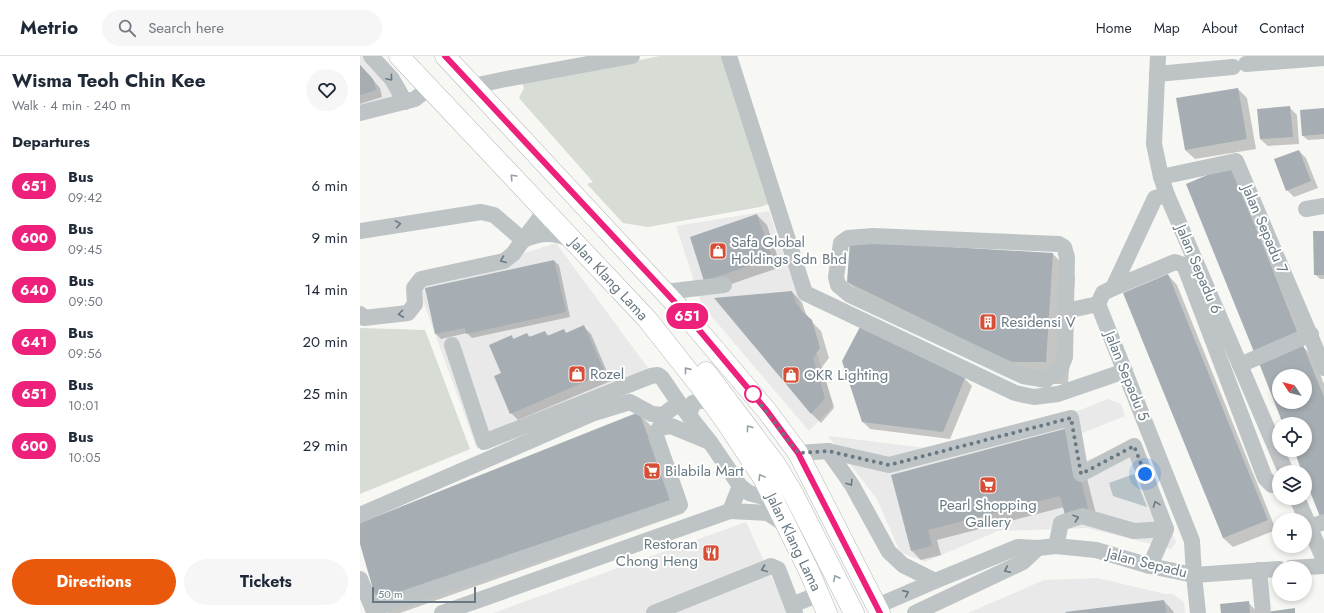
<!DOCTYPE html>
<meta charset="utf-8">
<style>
:root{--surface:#fff;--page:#f6f6f7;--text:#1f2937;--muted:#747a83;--line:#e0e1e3;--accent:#ea580c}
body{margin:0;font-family:Jost,sans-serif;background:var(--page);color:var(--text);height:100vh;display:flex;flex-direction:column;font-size:15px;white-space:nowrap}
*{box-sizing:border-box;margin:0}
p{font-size:13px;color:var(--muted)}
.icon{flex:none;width:22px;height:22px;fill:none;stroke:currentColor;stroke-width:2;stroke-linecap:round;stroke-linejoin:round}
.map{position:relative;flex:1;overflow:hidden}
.sheet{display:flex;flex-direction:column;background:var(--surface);width:360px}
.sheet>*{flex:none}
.badge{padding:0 8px;border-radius:13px;font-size:14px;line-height:26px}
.needle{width:26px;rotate:306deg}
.buttons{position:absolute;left:912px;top:313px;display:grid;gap:8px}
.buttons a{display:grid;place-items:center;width:40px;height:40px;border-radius:50%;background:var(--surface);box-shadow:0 2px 6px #0003;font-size:20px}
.scale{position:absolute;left:12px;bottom:10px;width:104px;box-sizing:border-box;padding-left:4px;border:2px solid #687983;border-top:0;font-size:11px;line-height:14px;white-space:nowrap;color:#687983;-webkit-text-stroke:3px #fff;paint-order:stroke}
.you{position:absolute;width:20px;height:20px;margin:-10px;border:3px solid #fff;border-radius:50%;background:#1a73e8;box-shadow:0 0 0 6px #1a73e833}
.map>.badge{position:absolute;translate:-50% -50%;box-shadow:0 0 0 2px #fff}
h2{padding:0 12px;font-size:15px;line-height:36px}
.round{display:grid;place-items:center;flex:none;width:42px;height:42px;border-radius:21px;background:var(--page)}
.headline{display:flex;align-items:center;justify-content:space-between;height:68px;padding:0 12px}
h1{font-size:19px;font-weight:700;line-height:30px}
.button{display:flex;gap:8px;margin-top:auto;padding:8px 12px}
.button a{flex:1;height:46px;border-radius:24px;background:var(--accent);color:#fff;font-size:16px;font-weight:700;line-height:46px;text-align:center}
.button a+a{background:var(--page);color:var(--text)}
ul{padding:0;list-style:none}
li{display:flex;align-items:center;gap:12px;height:52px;padding:0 12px}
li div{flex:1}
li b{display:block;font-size:15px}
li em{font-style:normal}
li .badge{min-width:44px;font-weight:700;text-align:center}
header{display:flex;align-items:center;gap:24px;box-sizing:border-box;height:56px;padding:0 20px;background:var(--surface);border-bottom:1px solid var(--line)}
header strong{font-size:19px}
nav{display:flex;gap:22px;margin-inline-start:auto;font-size:14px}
.search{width:280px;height:36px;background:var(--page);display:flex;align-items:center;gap:10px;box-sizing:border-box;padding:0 14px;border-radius:22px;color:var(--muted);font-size:15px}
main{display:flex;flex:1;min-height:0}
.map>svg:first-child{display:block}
.built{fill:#e8e9e8}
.green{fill:#d7dcd4}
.water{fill:#b7c3c6}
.shadow{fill:#0003;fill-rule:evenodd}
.building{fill:#a6aeb3;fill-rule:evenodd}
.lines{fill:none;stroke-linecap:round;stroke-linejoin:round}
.major-casing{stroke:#b2b7ba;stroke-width:21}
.minor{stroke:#bec3c6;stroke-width:16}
.major{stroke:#fff;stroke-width:20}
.oneway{stroke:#687983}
.oneway2{stroke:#95a1a8}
.line-casing{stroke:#fff;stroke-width:9}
.line{stroke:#ed207b;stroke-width:6}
.walk{stroke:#687983;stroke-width:4;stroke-dasharray:0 7.2}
.stop-dot{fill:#fff;stroke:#ed207b;stroke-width:2}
.labels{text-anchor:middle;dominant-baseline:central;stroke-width:4;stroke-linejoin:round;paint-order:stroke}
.street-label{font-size:15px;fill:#687983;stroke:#fff}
.poi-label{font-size:15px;fill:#687983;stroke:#fff;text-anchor:start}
</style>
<header>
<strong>Metrio</strong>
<div class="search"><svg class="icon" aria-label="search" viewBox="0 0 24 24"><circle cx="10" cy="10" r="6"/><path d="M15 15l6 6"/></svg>Search here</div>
<nav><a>Home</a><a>Map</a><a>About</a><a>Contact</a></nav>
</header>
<main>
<section class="sheet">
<div class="headline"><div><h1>Wisma Teoh Chin Kee</h1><p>Walk · 4 min · 240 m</p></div><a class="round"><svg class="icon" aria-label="heart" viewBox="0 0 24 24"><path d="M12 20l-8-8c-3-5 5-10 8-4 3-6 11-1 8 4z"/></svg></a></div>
<h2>Departures</h2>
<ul>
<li><span class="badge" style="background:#ed207b;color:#fff">651</span><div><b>Bus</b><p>09:42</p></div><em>6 min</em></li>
<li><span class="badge" style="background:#ed207b;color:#fff">600</span><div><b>Bus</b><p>09:45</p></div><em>9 min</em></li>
<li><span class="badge" style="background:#ed207b;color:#fff">640</span><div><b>Bus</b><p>09:50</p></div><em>14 min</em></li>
<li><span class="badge" style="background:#ed207b;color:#fff">641</span><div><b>Bus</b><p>09:56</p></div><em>20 min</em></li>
<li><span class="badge" style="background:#ed207b;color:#fff">651</span><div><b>Bus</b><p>10:01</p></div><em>25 min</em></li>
<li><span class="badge" style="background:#ed207b;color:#fff">600</span><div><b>Bus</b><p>10:05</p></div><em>29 min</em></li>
</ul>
<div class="button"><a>Directions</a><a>Tickets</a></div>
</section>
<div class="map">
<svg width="964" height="557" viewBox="0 0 964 557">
<rect width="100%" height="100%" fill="#f7f7f4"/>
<g class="built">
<polygon points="0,0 20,0 39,44 0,53"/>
<polygon points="409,155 474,349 449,375 342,249 316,170"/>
<polygon points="196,187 288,312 117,393 58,231"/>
<polygon points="748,343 761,348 765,360 720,378 722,406 775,385 816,486 811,493 727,472 638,475 565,506 540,496 517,443 468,380 566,392 718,355"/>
<polygon points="386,466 428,557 133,557"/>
<polygon points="738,522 805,538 813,538 824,546 825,557 608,557 684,524"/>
</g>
<g class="green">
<polygon points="300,0 362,0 412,147 400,151 288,171 263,167 227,128 233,126 159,42 164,32 162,27"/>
<polygon points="0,272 65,274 110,393 0,438"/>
</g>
<polygon class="water" points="774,418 787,451 753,440 749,427"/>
<g class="shadow">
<polygon points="0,9 20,32 22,41 0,48"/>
<polygon points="878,33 887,42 896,93 835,103 825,94"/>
<polygon points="929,51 937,59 939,88 908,90 900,83 898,54"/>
<polygon points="964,53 964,83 948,84 943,80"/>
<polygon points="939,95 946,102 958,132 934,141 927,134"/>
<path d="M871,111l76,177 -5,2 11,10 11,28v137l-19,-45v-4h-2l-8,-22h10v-26h-21l-29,-72zM919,320h26v26h-26z"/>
<polygon points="397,159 407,169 421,211 354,234 345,224"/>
<polygon points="964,176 964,223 960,223 955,218"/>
<polygon points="693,198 715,220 708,328 673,328 510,248 488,226"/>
<polygon points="194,205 199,209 210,261 112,282 107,277 81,283 76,278 66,233"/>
<polygon points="808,219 817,229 916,474 873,491 863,482"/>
<polygon points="432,236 442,246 446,258 450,264 461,275 469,302 462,311 474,352 461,367 451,357"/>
<polygon points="224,271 231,278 251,325 158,364 151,357 143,318 151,281 154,283 167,278 171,282 185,276 189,280 203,274 207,278"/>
<polygon points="500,273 605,323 612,330 590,383 510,373 503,366"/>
<polygon points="279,357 292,371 324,457 40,557 28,557 18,547 0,484 0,468"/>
<polygon points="717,383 737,462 704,451 577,484 581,499 561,504 552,495 532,419"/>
<polygon points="804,545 813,555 814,557 705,557"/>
<polygon points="888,546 898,557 862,557"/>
</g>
<g class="building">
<polygon points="0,9 13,23 16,34 0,39"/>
<polygon points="878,32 887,83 825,94 816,42"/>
<polygon points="930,50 933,81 900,83 897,53"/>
<polygon points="964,52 964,78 942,80 940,54"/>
<polygon points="939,94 951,125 926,135 914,103"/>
<polygon points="871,109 938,278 894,296 826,128"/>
<polygon points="397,158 412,202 344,225 330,181"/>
<polygon points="953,175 964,175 964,219 954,219"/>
<polygon points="490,185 693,197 686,306 650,306 487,226"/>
<polygon points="194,204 206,256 106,278 105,272 75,278 65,232"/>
<polygon points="808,218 908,464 863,482 763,237"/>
<polygon points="432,235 436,247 443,256 452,264 460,292 453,302 465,342 451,358 354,242"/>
<polygon points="224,269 245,317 150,358 134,320 141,317 129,289 152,279 153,283 167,277 169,281 185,275 187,280 204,273 206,277"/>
<polygon points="500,271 605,322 583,376 502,366 482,305"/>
<path d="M943,289l21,52v121l-3,1 -16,-40v-7h-3l-8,-22h11v-26h-22l-24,-61zM919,320h26v26h-26z"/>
<polygon points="279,356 312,444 17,547 0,488 0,467"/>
<polygon points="708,372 728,453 705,459 700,440 568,474 572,490 551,495 531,419"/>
<polygon points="804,544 806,557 706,557 705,556"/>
<polygon points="889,545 890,557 861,557 860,548"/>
<polygon points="935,552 935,557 906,557 906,556"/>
</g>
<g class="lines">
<g class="major-casing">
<g id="major">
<polyline points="39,0 287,263 340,330 368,369 403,422 449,515 467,557"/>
<polyline points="85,0 323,256 407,355 438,397 520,557"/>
<polyline points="346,316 416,409 434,439 494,557"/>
</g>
</g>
<g class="minor">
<polyline points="11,0 32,23 45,46"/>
<polyline points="369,0 445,237 655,337 674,341 698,338 765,315"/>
<polyline points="798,0 794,88 801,121 807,139 926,416"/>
<polyline points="886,8 964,2"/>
<polyline points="797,18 873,11"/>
<polyline points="113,30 146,23 272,0"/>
<polyline points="0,57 55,43 64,36 66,29"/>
<polyline points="801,121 876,105 964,312"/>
<polyline points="807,139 795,142 753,232 743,237 738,248 832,485 834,519 838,557"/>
<polyline points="946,153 964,150"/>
<polyline points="0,175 121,156 134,159 163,184 153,198 144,205 61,223 54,232 55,248 48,257 4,262 0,258"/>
<polygon points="513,180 699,188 704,191 707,201 705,301 701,311 686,324 663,320 490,239 478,229 476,221 481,187 488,182"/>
<path d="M163,184c20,-8 30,-8 49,0"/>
<polyline points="163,184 179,163 183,153 180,150"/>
<polyline points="753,232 815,206 824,209 905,422 912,429 919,427"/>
<polyline points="305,236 364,229"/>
<polyline points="706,255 738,248"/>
<polyline points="92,289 124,386 291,320 298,319 302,322 319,347 350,386 380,430 389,437 414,444"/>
<polyline points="880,309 951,278"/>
<polyline points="329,360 333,347 343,344 356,351"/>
<polyline points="468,395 492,429 529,496 543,509 575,525"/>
<polyline points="438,397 468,395 529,409 711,362 721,418 774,390 806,473 790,510"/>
<polyline points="380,430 370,455 408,457 426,469"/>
<polyline points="937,442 964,504"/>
<polyline points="0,459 234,357 270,346 292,358 303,359 319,347"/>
<polyline points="950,471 964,466"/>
<polyline points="696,490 701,467 722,460 774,475 806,473"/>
<polyline points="931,512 964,510"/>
<polyline points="899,514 903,557"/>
<polyline points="0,523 13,553"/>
<polyline points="432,549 459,538"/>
<polyline points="517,550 575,525 658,491 678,492 696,490 736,494 790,510 834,519 919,513"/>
<polyline points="15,557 13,553 320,449 296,380 299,372 311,370 350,386"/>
<polyline points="82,557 370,455"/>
<polyline points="294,557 411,510 418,513 435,557"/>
<polyline points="555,557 663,506 678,492"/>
</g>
<use href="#major" class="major"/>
</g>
<defs><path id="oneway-chevron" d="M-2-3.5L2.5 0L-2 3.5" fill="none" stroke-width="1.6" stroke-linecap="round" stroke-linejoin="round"/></defs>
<g class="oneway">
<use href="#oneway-chevron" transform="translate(30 22) rotate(50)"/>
<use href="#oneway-chevron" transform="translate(38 168) rotate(-9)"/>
<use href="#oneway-chevron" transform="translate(143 204) rotate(158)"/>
<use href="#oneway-chevron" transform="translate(41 258) rotate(173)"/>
<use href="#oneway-chevron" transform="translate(490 427) rotate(57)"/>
<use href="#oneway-chevron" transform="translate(796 448) rotate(-111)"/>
<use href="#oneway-chevron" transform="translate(716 462) rotate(-18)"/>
<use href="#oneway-chevron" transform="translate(404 513) rotate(158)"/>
<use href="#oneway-chevron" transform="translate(647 514) rotate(155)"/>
<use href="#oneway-chevron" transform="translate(546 537) rotate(-24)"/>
</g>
<g class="oneway2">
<use href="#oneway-chevron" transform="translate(153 121) rotate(-133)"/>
<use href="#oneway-chevron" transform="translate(327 314) rotate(-129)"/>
<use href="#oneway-chevron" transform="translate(389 372) rotate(-127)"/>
<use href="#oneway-chevron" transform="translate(401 421) rotate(-121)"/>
<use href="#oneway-chevron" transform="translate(476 522) rotate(-117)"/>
</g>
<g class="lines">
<g class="line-casing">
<polyline id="line" points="85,0 324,256 407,355 438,397 520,557"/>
</g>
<use href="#line" class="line"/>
<polyline class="walk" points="393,338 438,397 468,395 529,409 711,362 721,418 774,390 785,418"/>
</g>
<defs>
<g id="shop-square" transform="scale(0.9)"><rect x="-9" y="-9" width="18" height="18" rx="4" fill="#d64e35" stroke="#fff"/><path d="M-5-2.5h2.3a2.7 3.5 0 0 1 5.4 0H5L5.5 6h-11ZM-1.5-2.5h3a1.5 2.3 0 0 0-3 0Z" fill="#fff"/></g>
<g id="building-square" transform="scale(0.9)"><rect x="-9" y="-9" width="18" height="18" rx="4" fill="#d64e35" stroke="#fff"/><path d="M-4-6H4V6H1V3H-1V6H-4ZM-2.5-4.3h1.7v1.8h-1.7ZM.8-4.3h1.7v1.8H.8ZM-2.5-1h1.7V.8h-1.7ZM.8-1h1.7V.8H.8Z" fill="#fff"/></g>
<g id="supermarket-square" transform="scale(0.9)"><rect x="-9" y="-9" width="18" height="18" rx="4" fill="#d64e35" stroke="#fff"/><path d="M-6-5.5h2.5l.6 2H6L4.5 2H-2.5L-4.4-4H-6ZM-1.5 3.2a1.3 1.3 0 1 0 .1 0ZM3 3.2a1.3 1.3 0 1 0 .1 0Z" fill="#fff"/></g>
<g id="restaurant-square" transform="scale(0.9)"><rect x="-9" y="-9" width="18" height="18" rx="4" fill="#d64e35" stroke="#fff"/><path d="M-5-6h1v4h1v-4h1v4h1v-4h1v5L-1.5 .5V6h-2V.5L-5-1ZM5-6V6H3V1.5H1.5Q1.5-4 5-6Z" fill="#fff"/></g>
</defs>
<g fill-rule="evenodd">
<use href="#shop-square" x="358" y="195"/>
<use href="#building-square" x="628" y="266"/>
<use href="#shop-square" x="217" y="318"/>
<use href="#shop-square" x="431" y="319"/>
<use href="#supermarket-square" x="292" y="415"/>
<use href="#supermarket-square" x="628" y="429"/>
<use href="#restaurant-square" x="351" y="497"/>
</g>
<circle class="stop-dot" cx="393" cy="338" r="8"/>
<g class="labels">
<g class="street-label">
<text transform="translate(905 173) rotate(67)">Jalan Sepadu 7</text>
<text transform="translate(839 213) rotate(67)">Jalan Sepadu 6</text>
<text transform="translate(249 223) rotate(47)">Jalan Klang Lama</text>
<text transform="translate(767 320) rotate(68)">Jalan Sepadu 5</text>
<text transform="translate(434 486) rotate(64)">Jalan Klang Lama</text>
<text transform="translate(787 507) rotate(14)">Jalan Sepadu</text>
</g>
<g class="poi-label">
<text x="371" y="186">Safa Global<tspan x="371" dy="17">Holdings Sdn Bhd</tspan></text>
<text x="641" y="266">Residensi V</text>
<text x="230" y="318">Rozel</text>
<text x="444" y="319">OKR Lighting</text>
<text x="305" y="415">Bilabila Mart</text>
<text x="628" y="449" text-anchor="middle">Pearl Shopping<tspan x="628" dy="17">Gallery</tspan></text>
<text x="338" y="488" text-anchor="end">Restoran<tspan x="338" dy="17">Chong Heng</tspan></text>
</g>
</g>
</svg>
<div class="buttons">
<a><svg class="needle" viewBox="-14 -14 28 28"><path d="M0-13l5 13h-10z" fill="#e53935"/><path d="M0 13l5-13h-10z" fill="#747a83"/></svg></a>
<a><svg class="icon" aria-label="locate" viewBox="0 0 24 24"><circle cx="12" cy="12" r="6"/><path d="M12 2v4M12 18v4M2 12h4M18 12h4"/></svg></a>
<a><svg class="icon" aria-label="layers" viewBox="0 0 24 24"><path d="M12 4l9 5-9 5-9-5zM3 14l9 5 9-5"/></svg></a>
<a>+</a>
<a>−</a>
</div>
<div class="scale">50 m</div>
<div class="you" style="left:785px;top:418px"></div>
<b class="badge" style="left:327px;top:260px;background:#ed207b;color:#fff">651</b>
</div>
</main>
